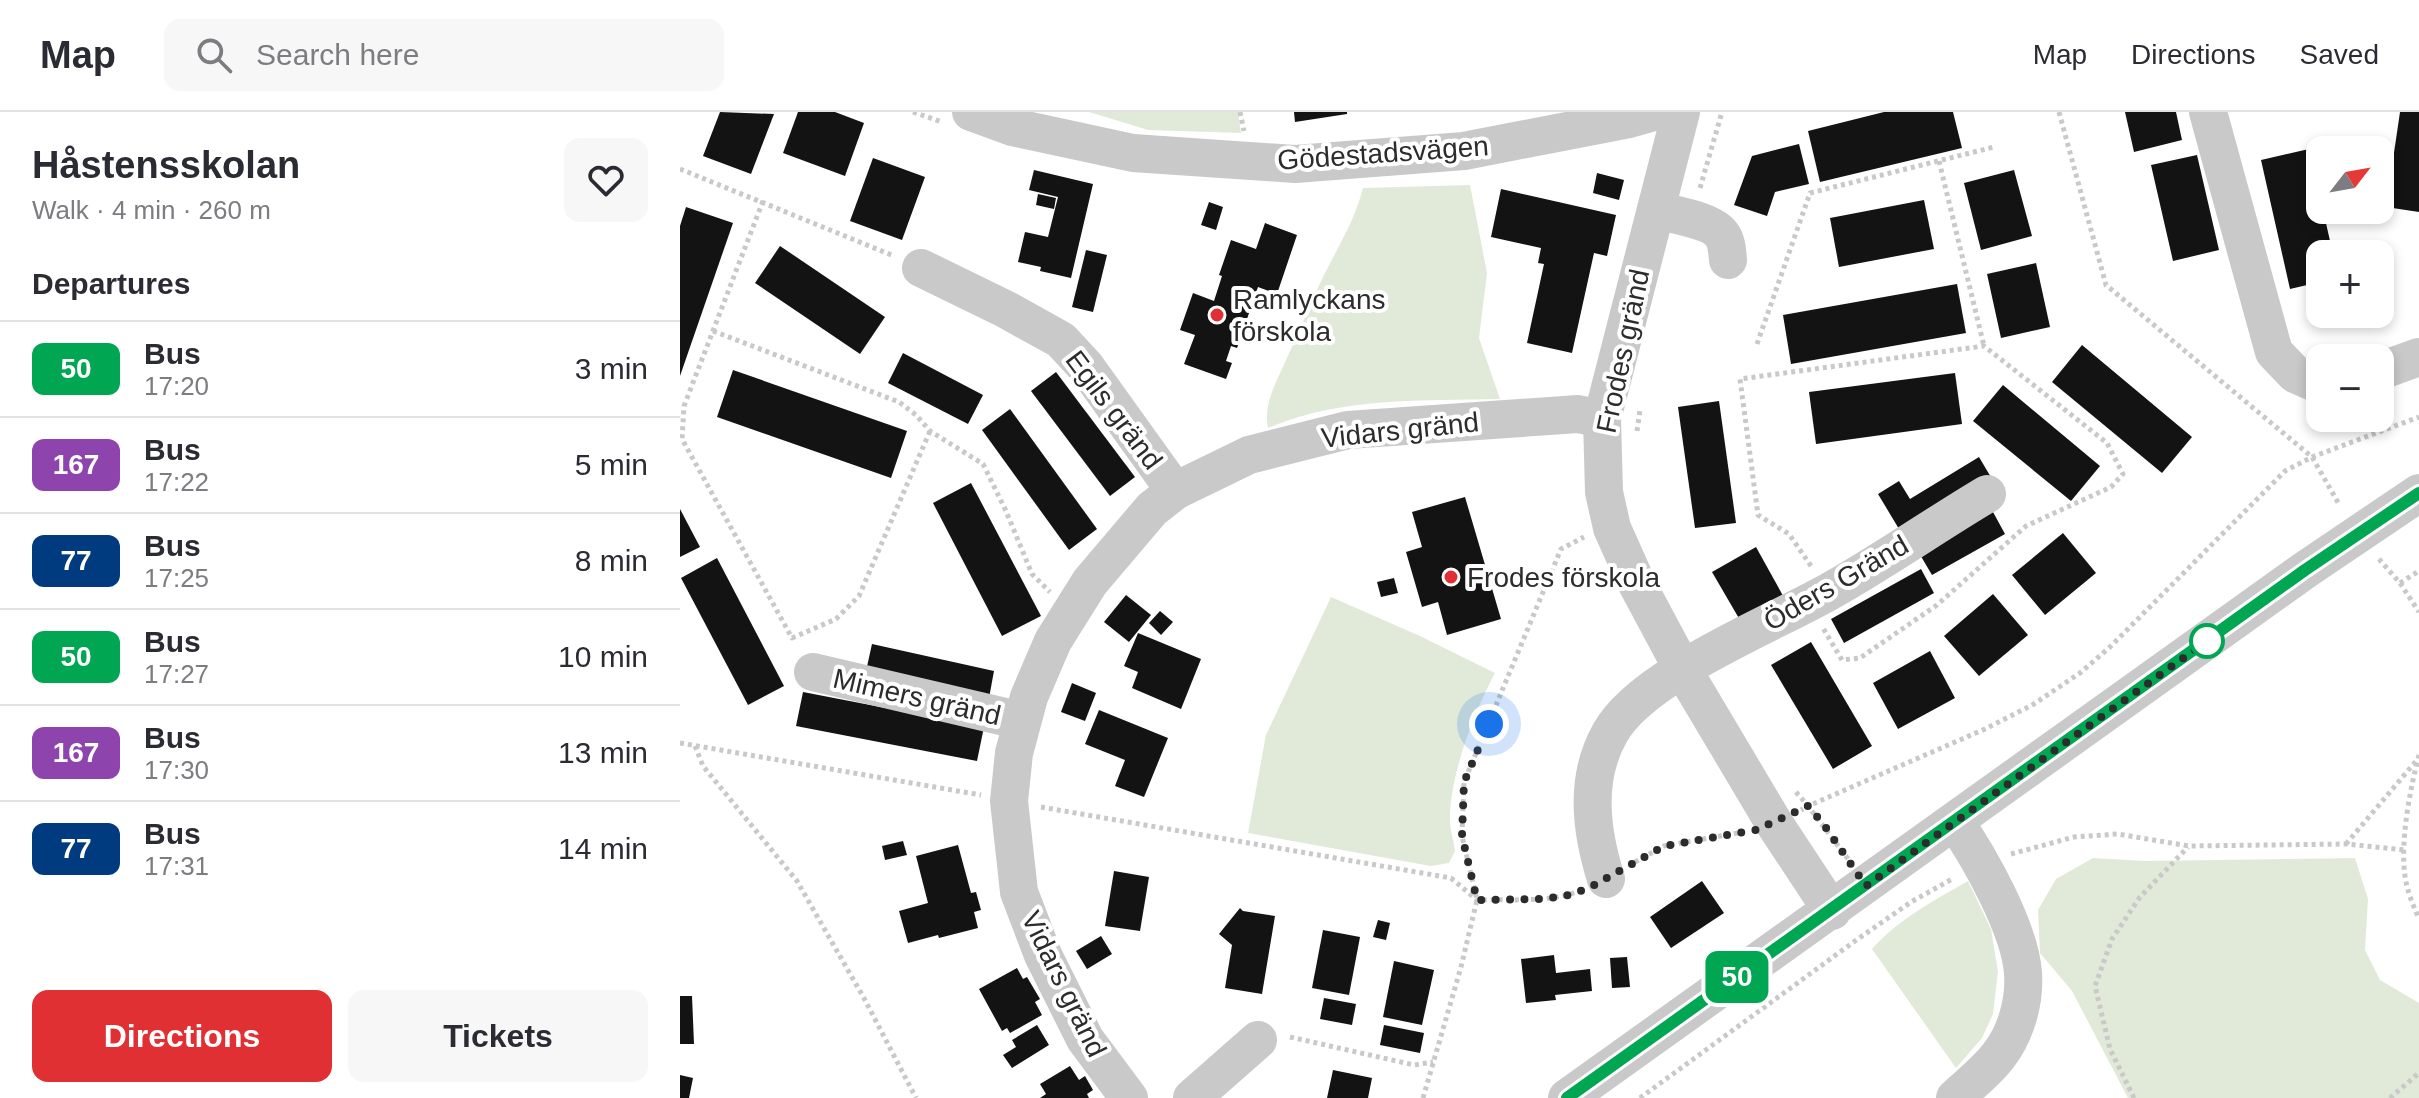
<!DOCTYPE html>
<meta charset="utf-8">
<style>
:root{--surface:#fff;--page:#f7f7f7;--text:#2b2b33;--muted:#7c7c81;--line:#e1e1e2;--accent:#e03033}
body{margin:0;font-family:Arial,sans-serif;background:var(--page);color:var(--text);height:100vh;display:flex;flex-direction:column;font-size:30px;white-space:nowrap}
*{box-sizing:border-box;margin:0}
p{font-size:26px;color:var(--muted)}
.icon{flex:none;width:44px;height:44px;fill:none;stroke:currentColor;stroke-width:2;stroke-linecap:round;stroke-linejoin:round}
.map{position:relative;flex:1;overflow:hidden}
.side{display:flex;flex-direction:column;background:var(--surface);width:680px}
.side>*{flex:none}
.badge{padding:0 16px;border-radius:12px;font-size:28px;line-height:52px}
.needle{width:52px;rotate:59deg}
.tools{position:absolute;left:1626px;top:24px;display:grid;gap:16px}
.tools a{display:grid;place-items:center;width:88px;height:88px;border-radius:16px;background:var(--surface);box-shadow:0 4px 12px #0003;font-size:40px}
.you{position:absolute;width:40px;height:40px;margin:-20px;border:6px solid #fff;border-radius:50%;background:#1a73e8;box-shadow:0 0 0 12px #1a73e833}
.map>.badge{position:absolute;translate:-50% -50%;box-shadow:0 0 0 4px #fff}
h2{padding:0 32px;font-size:30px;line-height:72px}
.round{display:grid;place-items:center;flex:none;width:84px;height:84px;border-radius:16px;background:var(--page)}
.summary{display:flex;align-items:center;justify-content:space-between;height:136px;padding:0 32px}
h1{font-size:38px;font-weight:800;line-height:60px}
.cta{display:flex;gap:16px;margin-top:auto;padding:16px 32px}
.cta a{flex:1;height:92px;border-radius:16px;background:var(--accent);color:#fff;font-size:32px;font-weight:800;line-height:92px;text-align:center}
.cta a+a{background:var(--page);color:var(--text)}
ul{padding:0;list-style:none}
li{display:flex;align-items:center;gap:24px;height:96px;padding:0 32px;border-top:2px solid var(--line)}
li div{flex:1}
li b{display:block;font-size:30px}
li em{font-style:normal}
li .badge{min-width:88px;font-weight:700;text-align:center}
header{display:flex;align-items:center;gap:48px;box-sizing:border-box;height:112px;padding:0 40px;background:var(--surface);border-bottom:2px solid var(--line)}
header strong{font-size:38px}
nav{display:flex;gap:44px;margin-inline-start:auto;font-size:28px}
.search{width:560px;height:72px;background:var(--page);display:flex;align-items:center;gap:20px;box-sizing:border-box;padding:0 28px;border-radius:16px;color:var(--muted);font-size:30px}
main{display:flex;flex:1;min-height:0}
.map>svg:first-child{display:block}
.green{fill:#e1ead9}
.building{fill:#131313}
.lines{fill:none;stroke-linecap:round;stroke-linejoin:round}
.path{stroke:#c9c9c9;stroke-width:5;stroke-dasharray:4 4;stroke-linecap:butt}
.minor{stroke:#c9c9c9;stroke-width:38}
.line-casing{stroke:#fff;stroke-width:18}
.line{stroke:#00a651;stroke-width:12}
.walk{stroke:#2c2c2c;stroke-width:8;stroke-dasharray:0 14.4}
.poi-dot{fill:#e03033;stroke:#fff;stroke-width:3}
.stop-dot{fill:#fff;stroke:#00a651;stroke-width:4}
.labels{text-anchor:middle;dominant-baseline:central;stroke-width:8;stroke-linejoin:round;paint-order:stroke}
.street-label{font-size:28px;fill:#2c2c2c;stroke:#fff}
.poi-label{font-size:28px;fill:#2c2c2c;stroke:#fff;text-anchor:start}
</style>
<header>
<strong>Map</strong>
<div class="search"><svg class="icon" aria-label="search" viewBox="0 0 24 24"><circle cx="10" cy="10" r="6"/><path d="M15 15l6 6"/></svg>Search here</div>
<nav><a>Map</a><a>Directions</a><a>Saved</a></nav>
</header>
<main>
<section class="side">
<div class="summary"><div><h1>Håstensskolan</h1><p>Walk · 4 min · 260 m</p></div><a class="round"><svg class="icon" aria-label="heart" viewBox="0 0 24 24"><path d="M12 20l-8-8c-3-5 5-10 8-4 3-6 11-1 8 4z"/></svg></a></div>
<h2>Departures</h2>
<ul>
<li><span class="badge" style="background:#00a651;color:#fff">50</span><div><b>Bus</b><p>17:20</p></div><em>3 min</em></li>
<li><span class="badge" style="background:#8e44ad;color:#fff">167</span><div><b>Bus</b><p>17:22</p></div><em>5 min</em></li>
<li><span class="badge" style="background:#003b80;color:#fff">77</span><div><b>Bus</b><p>17:25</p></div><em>8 min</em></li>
<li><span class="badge" style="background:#00a651;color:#fff">50</span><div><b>Bus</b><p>17:27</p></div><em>10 min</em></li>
<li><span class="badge" style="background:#8e44ad;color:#fff">167</span><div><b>Bus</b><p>17:30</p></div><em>13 min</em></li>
<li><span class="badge" style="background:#003b80;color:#fff">77</span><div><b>Bus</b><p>17:31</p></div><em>14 min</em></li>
</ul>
<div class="cta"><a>Directions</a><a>Tickets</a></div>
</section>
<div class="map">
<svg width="1739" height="986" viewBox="0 0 1739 986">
<rect width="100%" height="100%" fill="#fff"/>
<g class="green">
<polygon points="409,0 558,0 561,21 468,18"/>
<path d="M790,73l17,88 -8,65 21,61c-78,2 -160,-2 -232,29 -5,-25 9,-47 19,-70 13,-28 24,-57 38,-85 14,-28 30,-53 38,-85z"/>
<path d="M651,485l89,39 75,37c-21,39 -46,104 -45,148 0,9 4,20 5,30l-6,12 -18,3 -183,-33 18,-98z"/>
<polygon points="1413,746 1465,749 1675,746 1688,787 1685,838 1700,868 1739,891 1739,986 1448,986 1392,879 1360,841 1358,798 1376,767"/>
<path d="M1288,769l23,48 7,43 -5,42 -11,24 -26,30 -84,-119c28,-31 61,-48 96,-68z"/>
</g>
<g class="building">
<polygon points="40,0 94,2 71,62 23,44"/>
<polygon points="118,0 155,0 184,11 165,64 103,41"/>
<polygon points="614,0 667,0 667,2 615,10"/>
<polygon points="1204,0 1273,0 1282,36 1140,70 1128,19"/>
<polygon points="1445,0 1496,0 1502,28 1454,40"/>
<polygon points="1720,0 1739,0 1739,100 1706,95"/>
<polygon points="1119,32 1129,72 1095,80 1087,104 1054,93 1072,44"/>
<polygon points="1629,37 1640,85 1640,98 1643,98 1653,142 1640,142 1640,170 1610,177 1581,48"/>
<polygon points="1517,43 1539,138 1493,149 1471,53"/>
<polygon points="193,46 245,65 222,128 170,109"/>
<polygon points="354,58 413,72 391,166 360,159 361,155 338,150 345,120 368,125 378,85 349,78"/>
<polygon points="1334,58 1352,124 1301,138 1284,71"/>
<polygon points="917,61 944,68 939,88 913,81"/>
<polygon points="821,77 936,103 927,144 914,141 892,241 847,231 864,152 858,151 861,136 811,125"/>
<polygon points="358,82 376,86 374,97 356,93"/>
<polygon points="1244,88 1254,137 1159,155 1150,106"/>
<polygon points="529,90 543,95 536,118 521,113"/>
<polygon points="6,95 53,111 0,264 0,114"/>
<polygon points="585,111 617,123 597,182 578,175 557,236 551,234 546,249 552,251 546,267 504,252 515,223 500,218 513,181 534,189 542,164 539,163 551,128 576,137"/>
<polygon points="100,134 205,205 180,242 75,171"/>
<polygon points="406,138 427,143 413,200 392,195"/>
<polygon points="1356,151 1370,215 1321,226 1307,162"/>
<polygon points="1277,172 1286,221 1111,252 1103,203"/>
<polygon points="1402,233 1512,325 1482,361 1372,270"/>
<polygon points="223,241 303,283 288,312 208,271"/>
<polygon points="53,258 227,319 211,366 37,305"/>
<polygon points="376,260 455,365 430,384 351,279"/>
<polygon points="1275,261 1282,312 1136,332 1129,280"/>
<polygon points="1323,273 1420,354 1391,389 1293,309"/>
<polygon points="1039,289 1056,411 1015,416 998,295"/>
<polygon points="330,297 417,417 389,438 302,318"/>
<polygon points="1299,345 1312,367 1222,422 1198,382 1219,369 1230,387"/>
<polygon points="291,371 361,504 322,524 253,391"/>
<polygon points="785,385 821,507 767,523 758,490 742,495 726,440 742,435 732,400"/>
<polygon points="0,397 20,435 0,445"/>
<polygon points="1313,400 1325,422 1252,463 1239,441"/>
<polygon points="1383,421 1416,461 1365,503 1332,463"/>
<polygon points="1076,435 1107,491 1064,515 1032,460"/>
<polygon points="37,446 104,574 68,593 1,466"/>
<polygon points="1241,457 1254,481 1164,531 1151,507"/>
<polygon points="714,466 718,481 701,485 697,470"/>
<polygon points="1313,482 1348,523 1299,564 1264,524"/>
<polygon points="446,483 471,503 449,530 424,510"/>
<polygon points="480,499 493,510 481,523 469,511"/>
<polygon points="458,521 521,547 501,597 452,576 458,560 444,554"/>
<polygon points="1131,530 1192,634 1153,657 1091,553"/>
<polygon points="192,532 314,559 309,586 186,559"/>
<polygon points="1250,539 1275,586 1218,617 1193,571"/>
<polygon points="392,571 416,581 405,609 381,600"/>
<polygon points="123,580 304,615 297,649 116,614"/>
<polygon points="419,598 488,626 464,685 435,674 445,648 405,632"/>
<polygon points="223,729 227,743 205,748 202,734"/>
<polygon points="278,733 291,781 296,780 301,798 294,800 298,816 259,826 258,823 228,831 219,799 248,791 236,744"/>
<polygon points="434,759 469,765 460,819 425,814"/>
<polygon points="1022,769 1044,801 991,836 970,805"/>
<polygon points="560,796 563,799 595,804 582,882 545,876 552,833 539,822"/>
<polygon points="698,808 710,811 706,828 693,825"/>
<polygon points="643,818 680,825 669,883 632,876"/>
<polygon points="421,824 432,842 407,857 396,839"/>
<polygon points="874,843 876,861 910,857 912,879 875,883 876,888 846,891 841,847"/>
<polygon points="947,845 950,875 932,876 930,846"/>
<polygon points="714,849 754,858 742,913 703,905"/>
<polygon points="337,856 343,867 347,865 360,887 355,890 362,903 330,921 327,916 322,919 299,877"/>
<polygon points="0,884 12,884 14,932 0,932"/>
<polygon points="644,886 676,892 672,913 640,907"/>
<polygon points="357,913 369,933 332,956 323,943 336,935 332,928"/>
<polygon points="704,913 744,921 740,941 700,933"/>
<polygon points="390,954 399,968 405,964 413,978 407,982 409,986 360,986 366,982 360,972"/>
<polygon points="653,958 692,966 688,986 647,986"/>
<polygon points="0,963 13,966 9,986 0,986"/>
</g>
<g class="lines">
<g class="path">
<polyline points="233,0 262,10"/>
<polyline points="560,0 564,19"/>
<polyline points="1379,0 1426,173 1632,345 1660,394"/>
<polyline points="1259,49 1304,234"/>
<polyline points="0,57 214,144"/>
<polyline points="1020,76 1042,0"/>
<polyline points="83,89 4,294 2,327 112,526 156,507 179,484 250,319"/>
<polyline points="33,219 219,290 236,303 250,319 303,352 326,399 352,462 370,480"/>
<polyline points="1077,232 1130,81 1314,35"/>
<polyline points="957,319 960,298"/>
<polyline points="1699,447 1720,471 1739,500"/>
<polyline points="1131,454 1109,422 1078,403 1060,267 1304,234 1427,331 1443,362 1431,375 1346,414 1257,493 1180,546 1162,548 1143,516"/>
<polyline points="1720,471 1739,459"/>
<polyline points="0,631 301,683"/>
<polyline points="15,634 23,654 117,769 185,888 236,986"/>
<path d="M1739,643c-9,34 -19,86 -14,121 2,15 8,29 14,43"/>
<polyline points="1116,680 1128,694 1121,698"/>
<path d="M361,695l410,71 26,22c34,-1 71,3 103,-9"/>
<polyline points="1666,732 1737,648"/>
<polyline points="1331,742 1394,725 1438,722 1509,734 1666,732 1725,738"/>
<polyline points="1168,747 1128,694 1305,617 1354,592 1400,561 1430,535 1605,359 1632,345 1739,305"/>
<polyline points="955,750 984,734 1063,720"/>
<polyline points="610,925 734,953 753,950"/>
<polyline points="743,986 781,855 797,788 782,724 784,670 881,437 904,425"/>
<polyline points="960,986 1175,829 1231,790 1274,766"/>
<polyline points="1454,986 1430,937 1415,874 1432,827 1460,785 1508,735"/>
<polyline points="1710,986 1739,961"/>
</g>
<g class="minor">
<polyline points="291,0 332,15 453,41 615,52 784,39 949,7 974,0"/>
<polyline points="1001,0 922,307 924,380 932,416 957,472 1003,558 1094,711 1152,799"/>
<polyline points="1528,0 1594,240 1615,262 1640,273"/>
<path d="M976,98c17,5 56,10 66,25 5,7 5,16 6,25"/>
<polyline points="241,156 325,197 381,228 406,255 495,379"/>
<polyline points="1700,259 1739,245"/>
<polyline points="133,560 342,609"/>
<path d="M926,767c-15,-48 -22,-100 4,-146 32,-58 163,-109 222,-143 53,-30 103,-65 155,-96"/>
<polyline points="449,986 405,927 363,843 339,780 329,689 334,641 349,585 373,529 410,470 472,397 495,379 569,343 668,318 898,302 922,307"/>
<polyline points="512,986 578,928"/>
<polyline points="887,986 1625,458 1739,381"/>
<path d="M1275,986c15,-14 32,-27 44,-43 17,-22 26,-54 24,-82 -3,-44 -43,-115 -68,-151"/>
</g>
</g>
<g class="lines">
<g class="line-casing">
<polyline id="line" points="887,986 1625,458 1739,381"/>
</g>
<use href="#line" class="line"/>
<polyline class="walk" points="809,612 784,670 782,724 797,788 863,787 889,783 909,776 984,734 1076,718 1128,694 1144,713 1186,774 1527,529"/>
</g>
<g class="poi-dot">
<circle cx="537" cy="203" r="8"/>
<circle cx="771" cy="465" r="8"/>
</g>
<circle class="stop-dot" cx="1527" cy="529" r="16"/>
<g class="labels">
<g class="street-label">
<text transform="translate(703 41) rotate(-4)">Gödestadsvägen</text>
<text transform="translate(943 239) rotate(-78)">Frodes gränd</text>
<text transform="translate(434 298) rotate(53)">Egils gränd</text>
<text transform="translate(720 318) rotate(-6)">Vidars gränd</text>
<text transform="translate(1156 471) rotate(-30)">Öders Gränd</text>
<text transform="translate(237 585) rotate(13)">Mimers gränd</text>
<text transform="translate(384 872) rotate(64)">Vidars gränd</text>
</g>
<g class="poi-label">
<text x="553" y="187">Ramlyckans<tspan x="553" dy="32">förskola</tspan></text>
<text x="787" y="465">Frodes förskola</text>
</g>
</g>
</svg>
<div class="tools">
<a><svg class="needle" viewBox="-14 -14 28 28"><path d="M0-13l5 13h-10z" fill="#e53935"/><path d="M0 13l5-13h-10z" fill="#7c7c81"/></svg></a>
<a>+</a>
<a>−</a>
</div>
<div class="you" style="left:809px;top:612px"></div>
<b class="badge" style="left:1057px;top:865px;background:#00a651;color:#fff">50</b>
</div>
</main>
